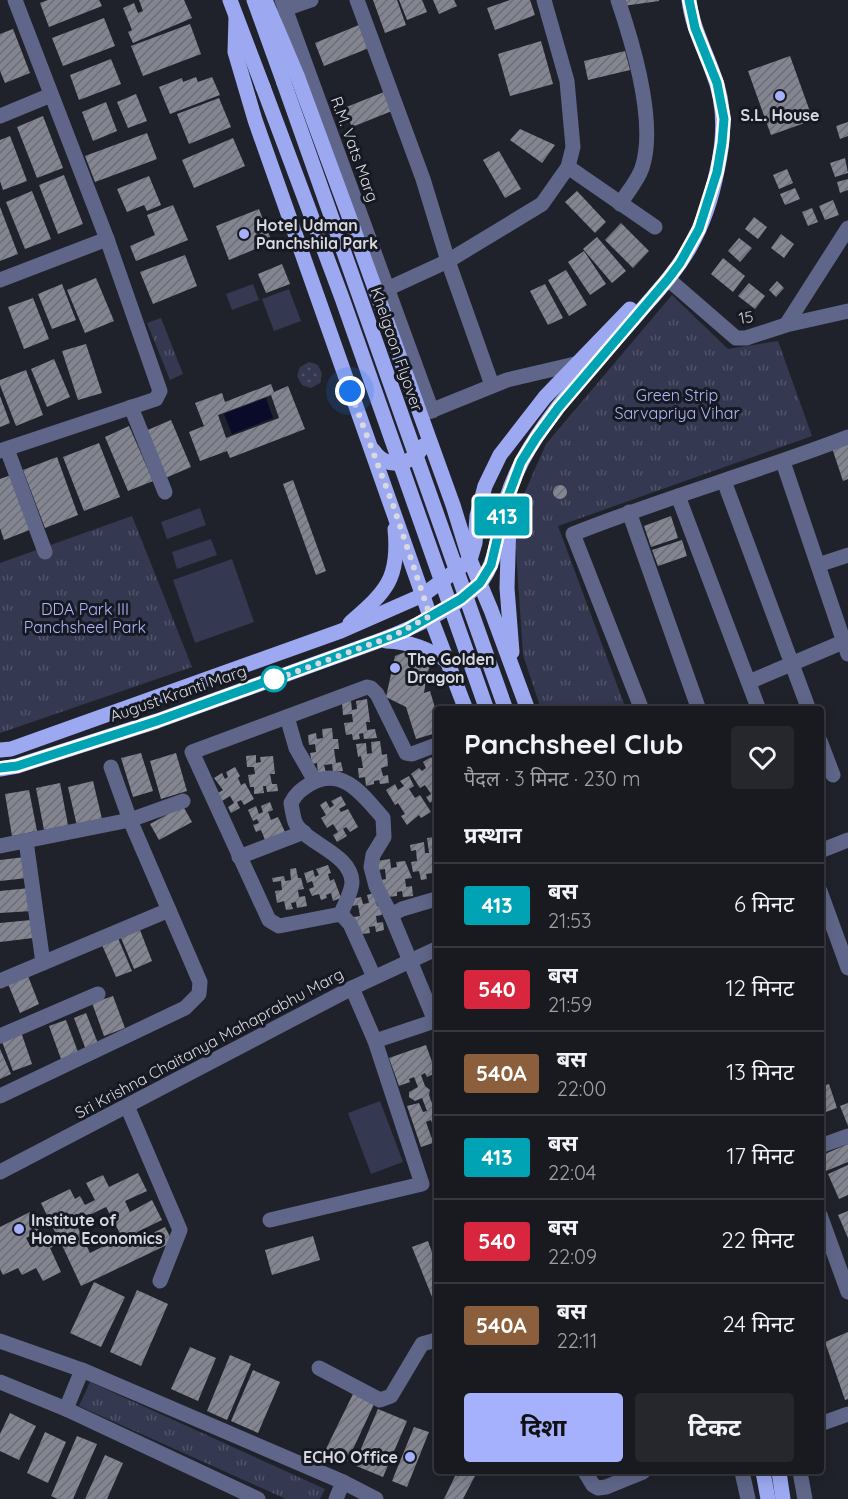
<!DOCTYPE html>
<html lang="hi">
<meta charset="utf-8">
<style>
:root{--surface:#181a20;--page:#25272d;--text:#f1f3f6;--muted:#9fa1a5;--line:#36383e;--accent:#a5b1fc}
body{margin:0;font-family:Quicksand,"Noto Sans Devanagari",sans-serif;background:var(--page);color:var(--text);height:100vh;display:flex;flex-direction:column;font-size:22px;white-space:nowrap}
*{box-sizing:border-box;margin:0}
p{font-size:20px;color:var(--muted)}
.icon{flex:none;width:33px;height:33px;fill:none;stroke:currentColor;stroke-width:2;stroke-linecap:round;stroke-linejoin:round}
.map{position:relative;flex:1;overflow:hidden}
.drawer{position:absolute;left:434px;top:706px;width:390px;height:768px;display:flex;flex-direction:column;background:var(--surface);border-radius:6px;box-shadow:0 3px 15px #0003,0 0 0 2px var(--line)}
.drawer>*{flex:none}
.badge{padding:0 12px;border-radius:4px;font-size:21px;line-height:39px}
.you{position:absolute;width:30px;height:30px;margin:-15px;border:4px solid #fff;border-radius:50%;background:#1a73e8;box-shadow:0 0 0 9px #1a73e833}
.map>.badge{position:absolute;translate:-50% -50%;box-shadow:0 0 0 3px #fff}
h2{padding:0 30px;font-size:22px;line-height:54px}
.round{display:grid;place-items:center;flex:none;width:63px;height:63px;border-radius:6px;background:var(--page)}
.head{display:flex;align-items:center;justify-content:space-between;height:102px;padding:0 30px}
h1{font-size:28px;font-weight:700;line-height:45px}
.primary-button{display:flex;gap:12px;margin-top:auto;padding:12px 30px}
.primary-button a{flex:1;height:69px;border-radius:6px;background:var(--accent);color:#111;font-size:24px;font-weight:700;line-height:69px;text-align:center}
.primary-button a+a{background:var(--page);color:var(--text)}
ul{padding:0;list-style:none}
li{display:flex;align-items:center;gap:18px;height:84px;padding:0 30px;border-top:2px solid var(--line)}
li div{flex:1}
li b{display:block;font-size:22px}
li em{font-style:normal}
li .badge{min-width:66px;font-weight:700;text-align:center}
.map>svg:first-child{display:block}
.grass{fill:url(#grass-dots)}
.park{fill:url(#park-tufts)}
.pitch{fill:#343850}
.water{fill:#0a0a2b}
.building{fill:url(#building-hatch);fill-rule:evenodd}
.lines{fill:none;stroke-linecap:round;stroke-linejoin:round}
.minor{stroke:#5f6689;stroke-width:15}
.major{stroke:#9ca9f1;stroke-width:15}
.major-bridge{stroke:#9ca9f1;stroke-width:15}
.line-casing{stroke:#fff;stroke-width:14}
.line{stroke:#00a3b4;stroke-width:9}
.walk{stroke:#d8d9e0;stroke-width:6;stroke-dasharray:0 10.8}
.poi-dot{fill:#a5b1fc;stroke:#171922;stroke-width:2}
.stop-dot{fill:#fff;stroke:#00a3b4;stroke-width:3}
.labels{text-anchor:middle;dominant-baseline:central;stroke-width:6;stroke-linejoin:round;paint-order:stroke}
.poi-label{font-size:16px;font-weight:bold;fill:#d8d9e0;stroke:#171922;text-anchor:start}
.street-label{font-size:16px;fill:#d8d9e0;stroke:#171922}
.park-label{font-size:16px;fill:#adb9fb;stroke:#171922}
</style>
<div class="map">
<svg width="848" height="1499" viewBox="0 0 848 1499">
<defs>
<pattern id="grass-dots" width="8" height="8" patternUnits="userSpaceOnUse" patternTransform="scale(1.5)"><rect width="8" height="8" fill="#343850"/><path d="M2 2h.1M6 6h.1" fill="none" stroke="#515469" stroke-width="1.8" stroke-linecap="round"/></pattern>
<pattern id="park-tufts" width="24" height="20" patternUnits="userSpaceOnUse" patternTransform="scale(1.5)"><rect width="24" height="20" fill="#343850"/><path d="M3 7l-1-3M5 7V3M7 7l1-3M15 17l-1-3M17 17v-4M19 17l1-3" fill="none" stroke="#515469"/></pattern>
<pattern id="building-hatch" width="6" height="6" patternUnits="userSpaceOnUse" patternTransform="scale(1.5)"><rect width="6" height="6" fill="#838591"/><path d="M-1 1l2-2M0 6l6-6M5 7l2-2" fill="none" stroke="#6c6d76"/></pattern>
</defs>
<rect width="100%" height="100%" fill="#20222b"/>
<polygon class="grass" points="309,362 318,365 322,374 320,383 311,388 302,385 297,376 300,367"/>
<g class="park">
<polygon points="672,295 728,349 778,341 812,436 558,526 626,709 541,709 523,655 515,536 517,510 546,444"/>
<polygon points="161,318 183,374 170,380 147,323"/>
<polygon points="132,516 192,667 0,733 0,563"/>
<polygon points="90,1382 325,1489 320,1499 286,1499 79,1406"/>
</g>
<g class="pitch">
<polygon points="253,284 259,300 232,310 226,294"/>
<polygon points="289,289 301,321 274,331 262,299"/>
<polygon points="200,508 206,525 167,539 161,522"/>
<polygon points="211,539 217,555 177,569 172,552"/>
<polygon points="232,559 254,622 195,643 173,580"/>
<polygon points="380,1101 403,1162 371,1174 348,1113"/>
</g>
<polygon class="water" points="266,398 273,418 232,434 224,414"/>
<g class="building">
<polygon points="48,0 99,0 102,6 49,27 40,3"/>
<polygon points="139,0 184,0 192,18 133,43 128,32 132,30 123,8 134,3 138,13 143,11"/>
<polygon points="373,0 397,0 406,25 385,33"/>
<polygon points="399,0 422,0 427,12 407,20"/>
<polygon points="433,0 454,0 457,6 439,14"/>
<polygon points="510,0 530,0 535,15 495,30 487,8"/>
<polygon points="623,0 659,0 659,1 623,6"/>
<polygon points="104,18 115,46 63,66 52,38"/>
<polygon points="190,24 201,54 143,76 131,46"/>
<polygon points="359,25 369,48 324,66 315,43"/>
<polygon points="13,29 30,73 5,83 0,71 0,34"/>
<polygon points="541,41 553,84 510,96 498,54"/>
<polygon points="625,51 630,70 588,80 584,61"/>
<polygon points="790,56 813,120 771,135 748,71"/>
<polygon points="111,59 121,84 79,100 70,75"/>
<polygon points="196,77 198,82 212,77 220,95 170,114 159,87 182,78 183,82"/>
<polygon points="384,92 392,111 352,127 344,108"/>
<polygon points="136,94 147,121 128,128 117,102"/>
<polygon points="219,98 231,127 189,144 177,114"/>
<polygon points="106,102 117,131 93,141 82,112"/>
<polygon points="43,116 63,168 37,178 17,127"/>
<polygon points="848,122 848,136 840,139 836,126"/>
<polygon points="520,129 555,145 542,163 510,140"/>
<polygon points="147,133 157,159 95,182 85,156"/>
<polygon points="10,136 27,181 3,190 0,181 0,140"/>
<polygon points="233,138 245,166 194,188 182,160"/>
<polygon points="499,151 521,189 505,198 483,160"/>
<polygon points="845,158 848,173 835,177 830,163"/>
<polygon points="787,169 793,183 779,189 773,175"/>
<polygon points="64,175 83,224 58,234 39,185"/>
<polygon points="149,176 161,205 147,211 144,205 127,212 117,189"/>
<polygon points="848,179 848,190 840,193 837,182"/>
<polygon points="795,188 800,199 785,205 780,194"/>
<polygon points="32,191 51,239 25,249 6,202"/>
<polygon points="577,191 606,222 595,233 565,202"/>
<polygon points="833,200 839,215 825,220 819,206"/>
<polygon points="173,205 188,240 136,261 130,246 155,235 147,215"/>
<polygon points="0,207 18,254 0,261"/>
<polygon points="812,208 818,222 808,226 802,212"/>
<polygon points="259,209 272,242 229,260 216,226"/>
<polygon points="754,217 767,227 758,239 745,229"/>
<polygon points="621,223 649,251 633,268 605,240"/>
<polygon points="781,234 794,244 784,258 771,248"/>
<polygon points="597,237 626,271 612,283 583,249"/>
<polygon points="739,238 752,248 740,262 728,251"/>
<polygon points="584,251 606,284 590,295 568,262"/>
<polygon points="185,255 197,286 153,304 140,272"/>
<polygon points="723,258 745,276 733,292 711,274"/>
<polygon points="282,264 290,284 266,293 258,274"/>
<polygon points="566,270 587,305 569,316 548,280"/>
<polygon points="96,278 114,321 85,333 67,290"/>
<polygon points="777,281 784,288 776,297 769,290"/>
<polygon points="749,283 765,296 755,309 738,296"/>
<polygon points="62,284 76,320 52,329 38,294"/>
<polygon points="545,284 563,318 548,325 530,291"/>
<polygon points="33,298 49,339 24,349 8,307"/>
<polygon points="86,344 102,393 78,400 62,351"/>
<polygon points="54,359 70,397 47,407 31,369"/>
<polygon points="26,370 43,415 16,426 0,385 0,380"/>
<path d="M271,384l3,8 14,-6 17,43 -75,29 -3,-7 -27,10 -11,-29 15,-6 -9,-23 27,-10 3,9zM271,395l8,23 -53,20 -8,-23z"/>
<polygon points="0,396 10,423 0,427"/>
<polygon points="171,420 191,467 163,479 143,432"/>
<polygon points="129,426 153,481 128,491 105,437"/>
<polygon points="848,442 848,479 843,481 832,448"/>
<polygon points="99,443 120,497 84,511 63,457"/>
<polygon points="57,457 78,515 45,528 23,470"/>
<polygon points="11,475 32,529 4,540 0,528 0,479"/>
<polygon points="293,480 326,571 316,575 283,484"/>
<circle cx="560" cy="492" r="7"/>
<polygon points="671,516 678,538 651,547 644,526"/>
<polygon points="682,540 687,556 658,566 652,550"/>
<polygon points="413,649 432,662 427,674 424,693 430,691 436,711 436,733 416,739 406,707 386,697 395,656"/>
<polygon points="367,699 370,722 366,722 367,730 375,729 377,738 364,739 363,733 359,734 360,739 353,740 352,734 346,735 344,723 353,722 352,714 343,715 342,702 351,701 352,710 357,709 356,701"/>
<polygon points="332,728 333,739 338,739 339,749 334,749 336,763 341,762 343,771 333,772 332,764 324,765 326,773 318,774 317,763 312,764 310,753 316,752 315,744 309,745 308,735 316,733 317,739 323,738 322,729"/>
<polygon points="380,741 382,755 387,754 388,766 381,768 383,776 388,775 389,783 380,784 379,780 374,781 374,784 366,786 365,777 359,778 358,768 363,768 361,756 358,757 356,744 366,743 367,754 372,753 371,742"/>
<polygon points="141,753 153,791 133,797 121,758"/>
<polygon points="176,753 187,791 161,799 150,761"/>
<polygon points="256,755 256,763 261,762 260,757 273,756 275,774 270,774 272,784 277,784 278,791 267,792 266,786 263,786 264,793 254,794 254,787 250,787 248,775 255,774 254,767 247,767 246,756"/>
<polygon points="431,757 436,765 434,770 436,773 436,790 434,792 436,798 430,803 426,797 431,794 425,785 420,788 411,774 419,768 422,771 426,768 423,762"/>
<polygon points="235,767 240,776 238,778 241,785 245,783 254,799 244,805 241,800 237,802 240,808 231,813 228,807 234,803 230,796 222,801 218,793 223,790 214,778 222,773 225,779 228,777 226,772"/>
<polygon points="409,776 414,786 409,789 415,798 420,795 431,812 421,818 419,815 407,825 401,816 405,814 398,803 395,805 386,790 395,784 398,790 404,786 400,781"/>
<polygon points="93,781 102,819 77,826 68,787"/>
<polygon points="60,783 68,825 44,830 36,788"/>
<polygon points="29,790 37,831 12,836 5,794"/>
<polygon points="341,796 346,805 339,809 341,812 348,809 358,827 350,832 346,827 343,829 347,836 337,842 333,835 338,832 333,824 327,828 321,818 326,815 320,805 326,801 330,808 334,805 331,801"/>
<polygon points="270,802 273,810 268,812 271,820 278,817 286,834 265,840 261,830 256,832 253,825 259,823 257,819 253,821 248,810 256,806 259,814 263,812 261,806"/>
<polygon points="183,806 192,822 159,840 150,824"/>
<polygon points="434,837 436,877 434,877 433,873 426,874 427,879 421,880 419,871 413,872 411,862 417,861 416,850 411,851 410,845 424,842 425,853 429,853 427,838"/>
<polygon points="25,857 27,878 0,881 0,860"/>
<polygon points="390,859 391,868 397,867 396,862 405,861 412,878 405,879 406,887 412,886 413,896 403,897 402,891 397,892 397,896 387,897 381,880 386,879 385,869 378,870 377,861"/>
<polygon points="328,865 331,873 328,874 330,881 334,879 341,898 333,901 331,893 326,895 327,898 321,900 319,894 312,896 309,889 314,887 312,881 307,883 304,873 313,870 315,877 319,875 316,869"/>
<polygon points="296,868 298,878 301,878 304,889 298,890 299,897 305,896 307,906 297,908 296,902 291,903 293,909 286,910 284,901 277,903 275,891 282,890 281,881 273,882 272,878 284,876 285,881 291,880 290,869"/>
<polygon points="30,888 32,911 0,913 0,891"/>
<polygon points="374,893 377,906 381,906 382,915 376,916 377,923 383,922 384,930 376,932 375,926 369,927 370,933 362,934 360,928 356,928 354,917 360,916 358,905 352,906 351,899 361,897 363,904 369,903 367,895"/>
<polygon points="31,920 33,938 0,942 0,923"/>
<polygon points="140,930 152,961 134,969 121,938"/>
<polygon points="118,938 132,971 116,977 102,945"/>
<polygon points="26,971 39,1004 20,1013 6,979"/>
<polygon points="113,996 125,1028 104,1036 92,1003"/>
<polygon points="86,1013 99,1046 86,1050 74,1018"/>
<polygon points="66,1020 78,1052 61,1059 49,1026"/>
<polygon points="21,1032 32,1064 13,1071 1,1039"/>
<polygon points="426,1045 436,1073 427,1077 425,1073 421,1075 425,1086 430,1090 429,1095 434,1109 436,1108 436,1135 431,1120 426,1122 432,1139 436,1138 436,1142 421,1147 407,1106 419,1103 423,1112 427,1111 422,1098 415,1101 409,1097 409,1092 418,1087 414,1077 409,1079 410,1082 399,1086 389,1058"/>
<polygon points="0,1049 11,1074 0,1079"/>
<polygon points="829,1084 837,1108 820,1114 820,1087"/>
<polygon points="848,1103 848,1126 840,1106"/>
<polygon points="848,1144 848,1162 826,1171 820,1156"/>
<polygon points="848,1165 848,1195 839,1199 828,1174"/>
<path d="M138,1173l9,18 -22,10 5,11 22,-12 10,20 -25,12 4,7 24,-12 8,15 -92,44 -20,-43 -11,5 11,24 -18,9 -7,-13 -14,7 -4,-7 -15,7 -3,-6v-42l30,-15 9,19 -13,7 5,9 25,-13 -15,-31 29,-14 5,10 5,-3 5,9 10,-5 -9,-17 17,-8 6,12zM106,1207l16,30 -32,16 -15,-31z"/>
<polygon points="848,1211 848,1238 838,1215"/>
<polygon points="313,1236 320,1260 272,1275 265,1250"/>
<polygon points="428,1241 436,1263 436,1307 412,1247"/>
<polygon points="94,1282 125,1297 101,1347 70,1333"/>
<polygon points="137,1290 168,1304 141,1366 110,1352"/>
<polygon points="848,1332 848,1399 845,1400 825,1342"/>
<polygon points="190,1347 216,1358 198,1401 171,1389"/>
<polygon points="230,1355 251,1364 227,1420 207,1411"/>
<polygon points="253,1370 280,1382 258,1433 231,1421"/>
<polygon points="354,1392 375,1402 347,1462 325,1451"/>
<polygon points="378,1409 407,1421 383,1477 354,1465"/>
<polygon points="10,1413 36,1426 19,1460 0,1451 0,1434"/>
<polygon points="414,1427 429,1432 407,1487 392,1481"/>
<polygon points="45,1432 66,1442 48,1483 27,1473"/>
<polygon points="77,1436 97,1444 73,1499 58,1499 51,1496"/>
<polygon points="105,1455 123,1463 107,1499 85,1499"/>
<polygon points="457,1472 477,1472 463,1499 444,1499"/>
</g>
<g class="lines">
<g class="minor">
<polyline points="282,0 432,411"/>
<polyline points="357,0 423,179 448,261 492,385"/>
<path d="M618,0c15,44 39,123 24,168 -4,12 -15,25 -22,36"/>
<polyline points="285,9 311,0"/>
<polyline points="0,116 51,95"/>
<polyline points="568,167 655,227"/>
<polyline points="668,279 736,338 746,338 786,325 848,311"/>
<polyline points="0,280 107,239"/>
<polyline points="387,289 448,261 542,204 568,167 573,147 567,81 544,0"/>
<polyline points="786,325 848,228"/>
<polyline points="131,407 165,492"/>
<polyline points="423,414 507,380 575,364"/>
<polyline points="7,449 45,552"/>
<polyline points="0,451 156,399 160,391 107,239 15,0"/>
<polyline points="783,462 848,654"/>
<polyline points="724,481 809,710"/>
<polyline points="678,496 759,710"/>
<polyline points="629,512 699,710"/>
<polyline points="818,565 848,555"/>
<polyline points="749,682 843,642"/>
<path d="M642,710l-69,-176c90,-36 184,-62 275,-97"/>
<polyline points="287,717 296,748 315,781"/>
<polyline points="820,741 833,775"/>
<polyline points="26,841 43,963"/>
<polyline points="0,846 130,820 183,801"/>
<polyline points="820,851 848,840"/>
<polyline points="239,857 304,832"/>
<polyline points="820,891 848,968"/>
<path d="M341,914c3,-9 11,-22 11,-32 -1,-29 -48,-39 -57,-60 -2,-6 -3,-13 -4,-19 5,-10 10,-13 19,-19 32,-19 54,12 73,34l1,19 -11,18 -2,12 5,19 15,29 44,106 -60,20"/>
<polyline points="391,915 402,909 436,899"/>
<polyline points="374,977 350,924 341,914 279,926 269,920 192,752 367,687 371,688 377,694 406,753 412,754 436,745"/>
<polyline points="0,981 169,910"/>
<polyline points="0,1036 98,994"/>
<polyline points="0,1096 185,1008 199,994 200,982 130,820 111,767"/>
<polyline points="127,1106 180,1230 160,1281"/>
<polyline points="820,1146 848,1136"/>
<polyline points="0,1172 352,988 436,949"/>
<polyline points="820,1215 848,1292"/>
<polyline points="270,1220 422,1184 375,1041 352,988"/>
<polyline points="0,1341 82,1370 343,1482 376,1499"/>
<polyline points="319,1368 380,1400 391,1396 422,1344 436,1340"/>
<polyline points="0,1382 66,1409 258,1499"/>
<polyline points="66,1409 82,1370"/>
<polyline points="820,1424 848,1414"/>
<polyline points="585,1472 593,1485 598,1488 606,1487 643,1472"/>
<polyline points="742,1472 748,1499"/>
<polyline points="800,1472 805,1499"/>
<polyline points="336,1499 343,1482"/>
</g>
<g class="major">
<polyline points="230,0 263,87"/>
<polyline points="254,0 284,83"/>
<polyline points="265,0 298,78 347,211 453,505 470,560 491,610 528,710"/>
<polyline points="236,17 235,52 255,120 430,616 466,710"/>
<path d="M373,450c13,21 40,15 50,-4"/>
<polyline points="509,520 507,588 512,652"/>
<path d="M350,623c35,-31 50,-43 45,-94"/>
<path d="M386,641c24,1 41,7 61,20"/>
<polyline points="0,750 11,749 341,631 423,595 470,560 475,543 477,516 485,486 500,455 545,397 630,309"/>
<path d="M0,769l17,-3 140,-45 224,-81c30,-11 76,-33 98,-56 19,-21 19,-55 26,-81 6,-19 14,-38 24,-54 28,-47 72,-93 108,-134 19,-22 39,-43 53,-68 13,-23 22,-50 27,-76 8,-34 9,-66 -4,-98 -9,-25 -21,-47 -24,-73"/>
<polyline points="763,1472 768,1499"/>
<polyline points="779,1472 783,1499"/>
</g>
<g class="major-bridge">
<polyline points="284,83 506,710"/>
<polyline points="263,87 342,298 487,710"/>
</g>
</g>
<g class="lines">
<g class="line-casing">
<polyline id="line" points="0,768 17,766 157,721 381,640 405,631 461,599 480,583 491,565 506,502 521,462 536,438 558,408 668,279 680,263 699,229 717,172 722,143 724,119 717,83 695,28 689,0"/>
</g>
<use href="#line" class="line"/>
<polyline class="walk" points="274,679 271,681 393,636 430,616 393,505 350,391"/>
</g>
<g class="poi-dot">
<circle cx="780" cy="96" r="6"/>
<circle cx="244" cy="234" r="6"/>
<circle cx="395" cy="668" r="6"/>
<circle cx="19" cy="1229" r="6"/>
<circle cx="410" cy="1457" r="6"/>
</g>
<circle class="stop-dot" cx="274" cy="679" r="12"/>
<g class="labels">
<g class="poi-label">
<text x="780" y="115" text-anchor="middle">S.L. House</text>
<text x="256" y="225">Hotel Udman<tspan x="256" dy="18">Panchshila Park</tspan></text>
<text x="407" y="659">The Golden<tspan x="407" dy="18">Dragon</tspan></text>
<text x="31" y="1220">Institute of<tspan x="31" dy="18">Home Economics</tspan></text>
<text x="398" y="1457" text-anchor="end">ECHO Office</text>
</g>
<g class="street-label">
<text transform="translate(355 149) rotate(70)">R.M. Vats Marg</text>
<text transform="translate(746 317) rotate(-9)">15</text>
<text transform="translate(397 349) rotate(71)">Khelgaon Flyover</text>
<text transform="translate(178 693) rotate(-19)">August Kranti Marg</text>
<text transform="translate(209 1043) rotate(-28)">Sri Krishna Chaitanya Mahaprabhu Marg</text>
</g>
<g class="park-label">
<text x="677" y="395">Green Strip<tspan x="677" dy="18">Sarvapriya Vihar</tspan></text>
<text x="85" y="609">DDA Park III<tspan x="85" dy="18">Panchsheel Park</tspan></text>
</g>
</g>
</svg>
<div class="you" style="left:350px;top:391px"></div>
<b class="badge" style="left:502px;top:516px;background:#00a3b4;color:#fff">413</b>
<section class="drawer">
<div class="head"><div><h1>Panchsheel Club</h1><p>पैदल · 3 मिनट · 230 m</p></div><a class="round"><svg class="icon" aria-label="heart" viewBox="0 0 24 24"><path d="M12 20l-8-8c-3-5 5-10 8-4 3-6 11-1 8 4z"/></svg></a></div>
<h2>प्रस्थान</h2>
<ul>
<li><span class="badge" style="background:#00a3b4;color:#fff">413</span><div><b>बस</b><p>21:53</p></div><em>6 मिनट</em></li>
<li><span class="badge" style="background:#d7263d;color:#fff">540</span><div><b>बस</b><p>21:59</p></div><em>12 मिनट</em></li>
<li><span class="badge" style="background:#8b5e3c;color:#fff">540A</span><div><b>बस</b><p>22:00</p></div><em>13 मिनट</em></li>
<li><span class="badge" style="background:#00a3b4;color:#fff">413</span><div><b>बस</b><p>22:04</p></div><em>17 मिनट</em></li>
<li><span class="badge" style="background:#d7263d;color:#fff">540</span><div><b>बस</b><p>22:09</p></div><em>22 मिनट</em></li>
<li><span class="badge" style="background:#8b5e3c;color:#fff">540A</span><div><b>बस</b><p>22:11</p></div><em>24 मिनट</em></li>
</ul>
<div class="primary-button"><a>दिशा</a><a>टिकट</a></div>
</section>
</div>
